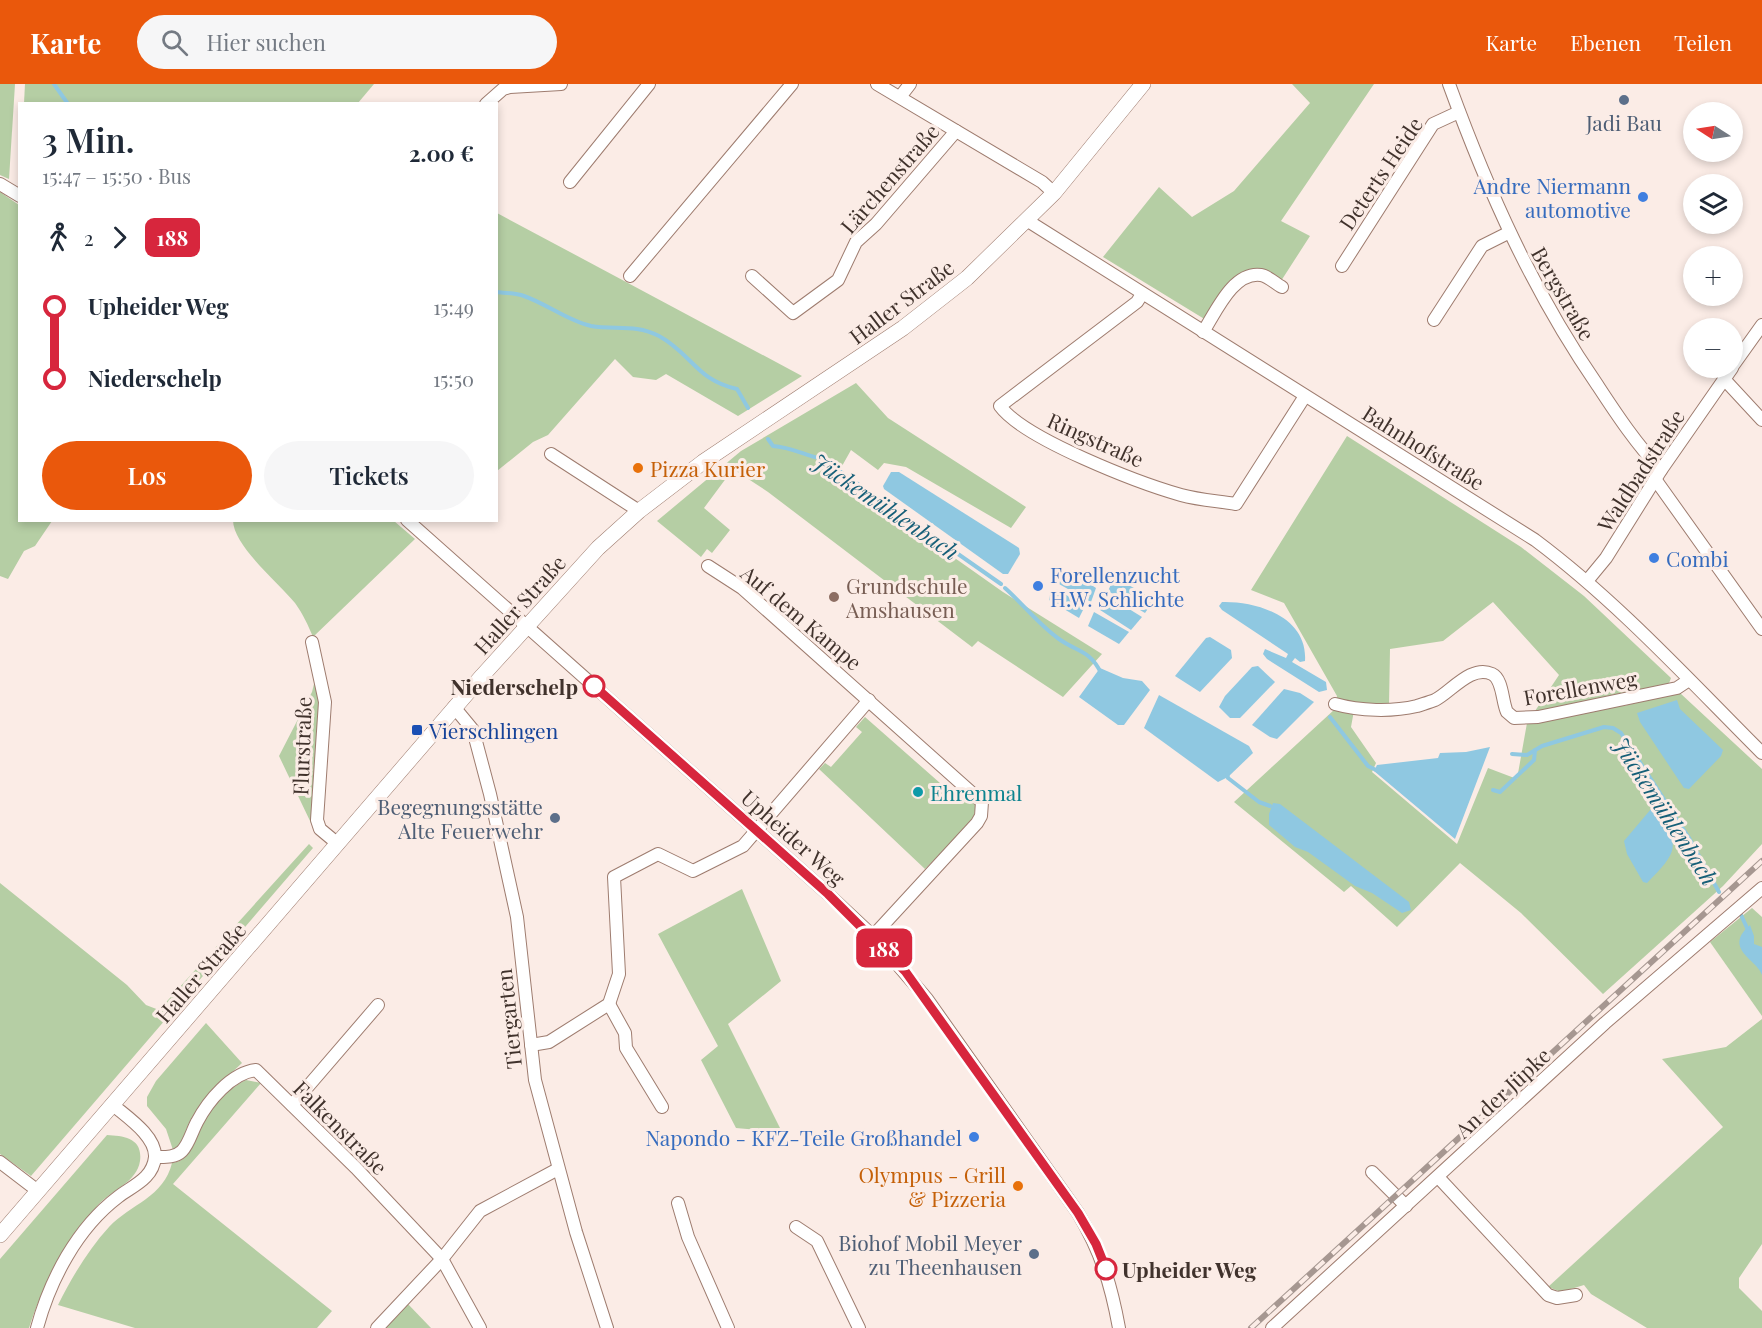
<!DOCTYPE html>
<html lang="de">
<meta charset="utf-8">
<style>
:root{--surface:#fff;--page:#f6f6f7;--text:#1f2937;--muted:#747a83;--accent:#ea580c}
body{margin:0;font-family:"Playfair Display",serif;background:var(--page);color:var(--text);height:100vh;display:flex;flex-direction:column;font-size:22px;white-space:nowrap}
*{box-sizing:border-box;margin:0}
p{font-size:20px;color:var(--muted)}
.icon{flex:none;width:33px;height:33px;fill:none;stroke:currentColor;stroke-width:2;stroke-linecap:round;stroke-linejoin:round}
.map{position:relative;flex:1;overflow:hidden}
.drawer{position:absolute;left:18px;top:18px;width:480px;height:420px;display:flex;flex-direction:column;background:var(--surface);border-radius:0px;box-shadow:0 3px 9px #0003}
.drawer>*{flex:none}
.badge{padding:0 12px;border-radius:9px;font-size:21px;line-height:39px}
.needle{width:39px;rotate:282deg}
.tools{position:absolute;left:1683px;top:18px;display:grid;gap:12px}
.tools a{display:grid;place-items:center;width:60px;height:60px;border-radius:50%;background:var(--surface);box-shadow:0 3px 9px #0003;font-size:30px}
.map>.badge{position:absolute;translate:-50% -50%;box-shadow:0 0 0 3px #fff}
.legs{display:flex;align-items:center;gap:9px;height:66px;padding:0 24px;font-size:20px}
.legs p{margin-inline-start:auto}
.summary{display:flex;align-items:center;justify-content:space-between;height:102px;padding:0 24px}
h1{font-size:33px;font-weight:600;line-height:45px}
.action{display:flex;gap:12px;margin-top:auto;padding:12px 24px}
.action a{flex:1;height:69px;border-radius:36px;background:var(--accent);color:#fff;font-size:24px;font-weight:600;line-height:69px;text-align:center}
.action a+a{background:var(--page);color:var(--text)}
ul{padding:0 24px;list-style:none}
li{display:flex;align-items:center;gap:21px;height:72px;font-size:22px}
li i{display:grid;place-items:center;width:9px;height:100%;margin:0 8px;background:currentColor}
li i::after{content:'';width:15px;height:15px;margin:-8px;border:4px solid;border-radius:50%;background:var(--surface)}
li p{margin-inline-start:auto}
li:first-child i{background:linear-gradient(#0000 50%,currentColor 0)}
li:last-child i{background:linear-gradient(currentColor 50%,#0000 0)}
header{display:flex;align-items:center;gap:36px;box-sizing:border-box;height:84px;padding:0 30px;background:var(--accent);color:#fff}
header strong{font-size:28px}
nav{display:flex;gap:33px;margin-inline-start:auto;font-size:21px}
.search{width:420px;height:54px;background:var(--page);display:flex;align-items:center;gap:15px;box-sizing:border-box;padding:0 21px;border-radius:33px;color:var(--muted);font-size:22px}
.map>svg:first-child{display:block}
.green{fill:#b5cea4;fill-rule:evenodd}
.water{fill:#8fc8e1}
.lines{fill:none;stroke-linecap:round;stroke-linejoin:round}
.stream{stroke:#8fc8e1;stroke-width:4}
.minor-casing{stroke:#9e7c6f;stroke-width:14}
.major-casing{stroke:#9e7c6f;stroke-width:16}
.minor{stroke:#fff;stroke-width:12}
.major{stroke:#fff;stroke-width:15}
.rail-casing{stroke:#a69791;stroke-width:6}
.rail{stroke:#fbece6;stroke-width:4;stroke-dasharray:11;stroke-linecap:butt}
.line-1-casing{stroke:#fff;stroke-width:14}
.line-1{stroke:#d7263d;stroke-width:9}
.service-dot{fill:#5c6f8a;stroke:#fbece6;stroke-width:2}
.shop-dot{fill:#3f7fe0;stroke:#fbece6;stroke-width:2}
.food-dot{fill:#e8710a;stroke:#fbece6;stroke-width:2}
.education-dot{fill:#8d6e63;stroke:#fbece6;stroke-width:2}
.stop-1-dot{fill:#fff;stroke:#d7263d;stroke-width:3}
.transit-dot{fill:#1a4fb4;stroke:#fbece6;stroke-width:2}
.culture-dot{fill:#0f9aa8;stroke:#fbece6;stroke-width:2}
.labels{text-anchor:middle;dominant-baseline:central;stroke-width:6;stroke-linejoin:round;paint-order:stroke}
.service-label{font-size:21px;fill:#4e5e75;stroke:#fbece6;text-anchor:end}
.street-label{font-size:21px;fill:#40322c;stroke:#fbece6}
.shop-label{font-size:21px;fill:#366cbe;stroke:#fbece6;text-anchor:end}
.food-label{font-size:21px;fill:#c56008;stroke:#fbece6;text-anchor:start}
.education-label{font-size:21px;fill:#785e54;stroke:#fbece6;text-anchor:start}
.stop-label{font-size:21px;font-weight:bold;fill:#40322c;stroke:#fbece6;text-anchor:end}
.transit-label{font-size:21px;fill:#164399;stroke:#fbece6;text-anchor:start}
.culture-label{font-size:21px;fill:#0d838f;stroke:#fbece6;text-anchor:start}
.water-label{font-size:22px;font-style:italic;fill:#165f78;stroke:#fbece6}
</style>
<header>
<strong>Karte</strong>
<div class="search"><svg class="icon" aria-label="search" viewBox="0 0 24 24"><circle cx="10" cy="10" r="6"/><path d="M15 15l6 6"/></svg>Hier suchen</div>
<nav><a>Karte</a><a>Ebenen</a><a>Teilen</a></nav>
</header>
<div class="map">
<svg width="1762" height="1244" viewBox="0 0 1762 1244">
<rect width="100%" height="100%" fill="#fbece6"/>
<g class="green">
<polygon points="0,0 15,0 9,95 0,91"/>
<polygon points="25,0 374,0 358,19 24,19"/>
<path d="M1292,0h82l-93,137 29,15 -29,45c-47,-24 -52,3 -75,39l-103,-63 56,-70 33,30 42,-26 76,-88z"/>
<polygon points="0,108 19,121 20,436 52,437 35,462 24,467 8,495 0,492"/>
<polygon points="497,129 802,292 738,332 666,290 656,296 633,293 615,275 548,351 533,358 497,387"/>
<polygon points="856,299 888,334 1026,423 1011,444 906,383 884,379 878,386 851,366 837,391 1003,508 1102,570 1063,613 978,557 972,563 768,408 733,385 704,424 730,446 712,469 707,465 701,473 657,437 741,367"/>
<path d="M1347,352l174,111 63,49 87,82 -3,8 -54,11 9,9 57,-13 82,76v75l-39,42 -120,108 -82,-81 -61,-50 -63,64 -46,-41 -7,6 -110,-90 101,-93 2,-13 -53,-93 -33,-13zM1493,518l66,73 -32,48 -10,56 -29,-11 -31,76 -85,-72 4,-9 -25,-36 4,-22h34l1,-56 53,-8z"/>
<path d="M233,436l161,1 21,18 -102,98c-5,-12 -10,-23 -18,-34 -16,-20 -62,-57 -62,-83z"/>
<polygon points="316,592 321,617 311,739 279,672 312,608"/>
<polygon points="865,633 957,714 964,706 976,721 973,736 925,785 819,685 825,679 831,683 862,648 856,643"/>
<polygon points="309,760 313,764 31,1092 0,1070 0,799 127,901 146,921 159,926"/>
<polygon points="742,805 781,897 728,940 780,1044 771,1047 736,1044 701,976 718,962 658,850"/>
<polygon points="1752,824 1762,833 1762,932 1710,858"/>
<polygon points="1762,935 1762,1160 1739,1194 1739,1204 1762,1227 1762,1244 1647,1244 1591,1210 1584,1201 1561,1208 1548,1203 1723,1043 1662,975 1726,963"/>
<path d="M206,939l36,40c-19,18 -40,36 -53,60 -5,10 -5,21 -16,27l-7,-21 -19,-23v-9l9,-16z"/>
<path d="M246,996l15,3 -88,101 159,127 -15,17h-182l-77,-23c14,-28 30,-55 51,-78 22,-23 55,-30 63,-64 5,-1 9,-2 13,-6 7,-6 9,-17 13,-25 10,-20 28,-43 48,-52z"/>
<path d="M107,1051c17,1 36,3 33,26 -3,21 -28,29 -41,43 -34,40 -54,74 -70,124h-29v-69z"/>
<polygon points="406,1218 431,1244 382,1244"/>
</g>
<g class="water">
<polygon points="891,388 899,388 1019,464 1020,470 1008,490 1003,490 884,405 883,402"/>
<polygon points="1061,489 1079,493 1096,504 1091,518 1059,500"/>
<polygon points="1113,496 1122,497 1154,516 1145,529 1108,507"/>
<polygon points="1056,505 1085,522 1079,534 1049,516 1051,506"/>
<polygon points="1105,510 1142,533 1131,546 1097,524"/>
<path d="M1222,518c35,-1 86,15 83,59l-5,1 -5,-4 -3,4 34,20 1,8 -8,2 -52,-33 -4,-5 2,-5 21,9 2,-4 -66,-44 -3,-4z"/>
<polygon points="1094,528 1129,548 1119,560 1088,542"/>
<polygon points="1210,553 1231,566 1232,574 1200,608 1175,592 1206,554"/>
<polygon points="1258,582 1275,598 1240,634 1230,634 1219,623 1225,612 1252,583"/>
<polygon points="1100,584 1123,594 1142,597 1150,606 1124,641 1118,641 1079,613"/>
<polygon points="1284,605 1300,609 1314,618 1277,655 1270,653 1252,641"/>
<polygon points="1159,611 1249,662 1253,669 1228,693 1218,698 1144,644"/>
<polygon points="1677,616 1680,625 1723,666 1721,672 1689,705 1684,704 1640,638 1637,629"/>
<polygon points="1490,663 1455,755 1374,687 1377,681 1438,674 1440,669 1466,668"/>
<polygon points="1273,719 1280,720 1409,818 1411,826 1402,829 1372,809 1355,802 1308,768 1295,763 1269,741 1269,730"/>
<path d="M1651,725h3c28,37 24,42 -7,74l-4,-1 -16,-28 -3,-13z"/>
<path d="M1750,841l4,11v8l8,3v28c-4,-15 -40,-26 -12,-50z"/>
</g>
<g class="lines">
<g class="stream">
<polyline points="54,0 68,20"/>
<path d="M496,208c9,1 19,1 28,4 23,8 44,25 67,30 25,4 44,-2 68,10 33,18 37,44 78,53l11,19"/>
<path d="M768,355l5,7c17,1 32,9 49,13l179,125"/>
<path d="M1005,504c18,16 34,37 54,51 18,13 31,11 42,34"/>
<polyline points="1330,633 1368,682 1378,687"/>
<polyline points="1512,670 1527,671 1542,662 1604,643 1613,644 1621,649 1689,754 1719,808"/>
<polyline points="1227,689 1228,694 1259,718 1270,722"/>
<polyline points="1493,706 1500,708 1534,676 1535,666"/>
<polyline points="1741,831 1748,846"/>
</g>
<g class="minor-casing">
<g id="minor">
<polyline points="877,0 1042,98 1054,109"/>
<path d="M1449,0c39,107 84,208 149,302 19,29 39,59 63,84"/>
<polyline points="900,13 910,0"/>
<polyline points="486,20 503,5 510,3 561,0"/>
<polyline points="570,98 649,0"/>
<polyline points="0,100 20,112"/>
<path d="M1028,137l507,319c83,62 154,140 227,213"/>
<polyline points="1342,182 1433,40 1459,28"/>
<polyline points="630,192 792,0"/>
<polyline points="752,192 793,229 838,196 856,158 876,140 956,47"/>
<path d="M1142,210l-5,8 -137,104c24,33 139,77 181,89 18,5 37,6 55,9l69,-108"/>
<polyline points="1434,236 1482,162 1508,149"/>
<path d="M1203,248c13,-20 30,-61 58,-57 7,1 15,9 21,12"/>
<polyline points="1732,283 1762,241"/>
<polyline points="1724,295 1762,336"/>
<polyline points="551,370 639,427"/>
<polyline points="1655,395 1762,545"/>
<path d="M407,436l421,374 45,42 54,63 151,214c23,39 33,71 41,115"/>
<polyline points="708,482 742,504 982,718 981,732 977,739 873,852"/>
<polyline points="1587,497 1606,474 1661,386 1732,284"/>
<polyline points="312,558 325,618 317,736 320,745 338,760"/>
<path d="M1335,620c25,7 57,8 82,2 6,-2 13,-4 18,-6 15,-7 36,-36 57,-26 11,5 10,28 15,38l7,6 24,-1 139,-29 12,-8"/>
<polyline points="454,623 473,646 490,710 517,833 535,996 576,1148 607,1244"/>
<polyline points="609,920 625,949 626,964 662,1023"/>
<polyline points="531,961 549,958 609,920 619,890 614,793 658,770 693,787 743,762 869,616"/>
<polyline points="292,1021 378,921"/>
<path d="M155,1073c9,0 20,1 27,-6 7,-7 10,-20 15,-29 11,-21 34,-49 59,-52l100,98 86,91 38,69"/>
<polyline points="0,1078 38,1107"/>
<polyline points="1372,1088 1406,1122"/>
<polyline points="1438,1093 1548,1211 1557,1214 1576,1211"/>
<polyline points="678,1119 688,1153 728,1244"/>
<polyline points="796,1143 817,1157 859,1244"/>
<path d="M37,1244c13,-48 40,-100 81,-131 14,-11 35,-18 37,-40 1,-21 -28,-40 -42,-52"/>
<polyline points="377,1244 442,1175 480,1127 558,1085"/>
<polyline points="1272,1244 1605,939 1762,804"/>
</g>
</g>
<g class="major-casing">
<polyline id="major" points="0,1151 482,592 598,464 639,427 703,378 903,244 967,194 1054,109 1143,0"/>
</g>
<use href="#minor" class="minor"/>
<use href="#major" class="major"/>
<g class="rail-casing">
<polyline id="rail" points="1251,1244 1762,777"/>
</g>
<use href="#rail" class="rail"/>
</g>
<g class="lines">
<g class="line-1-casing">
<polyline id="line-1" points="594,602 828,810 905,887 1078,1129 1096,1160 1106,1185"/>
</g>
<use href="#line-1" class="line-1"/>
</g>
<g class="service-dot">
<circle cx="1624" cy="16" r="6"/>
<circle cx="555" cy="734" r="6"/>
<circle cx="1034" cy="1170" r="6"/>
</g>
<g class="shop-dot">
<circle cx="1643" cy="113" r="6"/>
<circle cx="1654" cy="474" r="6"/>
<circle cx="1038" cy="502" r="6"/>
<circle cx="974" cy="1053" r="6"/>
</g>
<g class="food-dot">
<circle cx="638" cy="384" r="6"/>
<circle cx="1018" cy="1102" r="6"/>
</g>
<circle class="education-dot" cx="834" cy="513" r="6"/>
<g class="stop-1-dot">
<circle cx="594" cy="602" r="10"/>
<circle cx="1106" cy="1185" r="10"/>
</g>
<rect class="transit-dot" x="411" y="640" width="12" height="12" rx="3"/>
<circle class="culture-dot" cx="918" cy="708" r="6"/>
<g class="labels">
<g class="service-label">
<text x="1624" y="38" text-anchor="middle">Jadi Bau</text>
<text x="543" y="722">Begegnungsstätte<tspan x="543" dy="24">Alte Feuerwehr</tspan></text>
<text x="1022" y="1158">Biohof Mobil Meyer<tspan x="1022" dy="24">zu Theenhausen</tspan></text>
</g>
<g class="street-label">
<text transform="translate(1380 89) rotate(-56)">Deterts Heide</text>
<text transform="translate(889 94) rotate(-49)">Lärchenstraße</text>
<text transform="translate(1564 209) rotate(60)">Bergstraße</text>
<text transform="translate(901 217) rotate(-37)">Haller Straße</text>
<text transform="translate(1096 355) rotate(24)">Ringstraße</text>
<text transform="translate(1424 363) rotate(32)">Bahnhofstraße</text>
<text transform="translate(1640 386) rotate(-57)">Waldbadstraße</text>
<text transform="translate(519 520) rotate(-48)">Haller Straße</text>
<text transform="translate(802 533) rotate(40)">Auf dem Kampe</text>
<text transform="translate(1580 603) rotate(-10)">Forellenweg</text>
<text transform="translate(301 662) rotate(-88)">Flurstraße</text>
<text transform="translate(794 753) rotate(42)">Upheider Weg</text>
<text transform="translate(200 888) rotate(-49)">Haller Straße</text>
<text transform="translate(508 935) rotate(-96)">Tiergarten</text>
<text transform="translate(1502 1008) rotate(-43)">An der Jüpke</text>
<text transform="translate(341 1043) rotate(45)">Falkenstraße</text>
</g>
<g class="shop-label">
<text x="1631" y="101">Andre Niermann<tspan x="1631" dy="24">automotive</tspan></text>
<text x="1666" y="474" text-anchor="start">Combi</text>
<text x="1050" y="490" text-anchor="start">Forellenzucht<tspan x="1050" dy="24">H.W. Schlichte</tspan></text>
<text x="962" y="1053">Napondo - KFZ-Teile Großhandel</text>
</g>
<g class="food-label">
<text x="650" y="384">Pizza Kurier</text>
<text x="1006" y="1090" text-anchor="end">Olympus - Grill<tspan x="1006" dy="24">&amp; Pizzeria</tspan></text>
</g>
<g class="education-label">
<text x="846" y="501">Grundschule<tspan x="846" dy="24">Amshausen</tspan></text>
</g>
<g class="stop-label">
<text x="578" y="602">Niederschelp</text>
<text x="1122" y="1185" text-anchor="start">Upheider Weg</text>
</g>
<g class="transit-label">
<text x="429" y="646">Vierschlingen</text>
</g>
<g class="culture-label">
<text x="930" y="708">Ehrenmal</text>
</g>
<g class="water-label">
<text transform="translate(886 422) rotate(34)">Jückemühlenbach</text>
<text transform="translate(1666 727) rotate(57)">Jückemühlenbach</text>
</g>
</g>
</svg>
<div class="tools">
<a><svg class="needle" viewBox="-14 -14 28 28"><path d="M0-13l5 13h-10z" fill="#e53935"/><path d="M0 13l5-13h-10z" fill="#747a83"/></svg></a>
<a><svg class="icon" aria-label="layers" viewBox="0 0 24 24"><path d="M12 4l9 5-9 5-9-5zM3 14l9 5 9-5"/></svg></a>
<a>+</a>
<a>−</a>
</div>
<b class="badge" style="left:884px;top:864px;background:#d7263d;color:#fff">188</b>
<section class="drawer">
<div class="summary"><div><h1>3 Min.</h1><p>15:47 – 15:50 · Bus</p></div><b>2.00 €</b></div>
<div class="legs"><svg class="icon" aria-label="walk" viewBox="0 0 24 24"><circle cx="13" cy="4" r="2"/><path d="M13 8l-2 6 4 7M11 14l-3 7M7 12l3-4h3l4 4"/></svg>2<svg class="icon" aria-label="forward" viewBox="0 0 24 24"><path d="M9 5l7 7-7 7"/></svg><b class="badge" style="background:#d7263d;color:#fff">188</b></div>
<ul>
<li><i style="color:#d7263d"></i><b>Upheider Weg</b><p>15:49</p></li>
<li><i style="color:#d7263d"></i><b>Niederschelp</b><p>15:50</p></li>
</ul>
<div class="action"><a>Los</a><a>Tickets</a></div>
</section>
</div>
